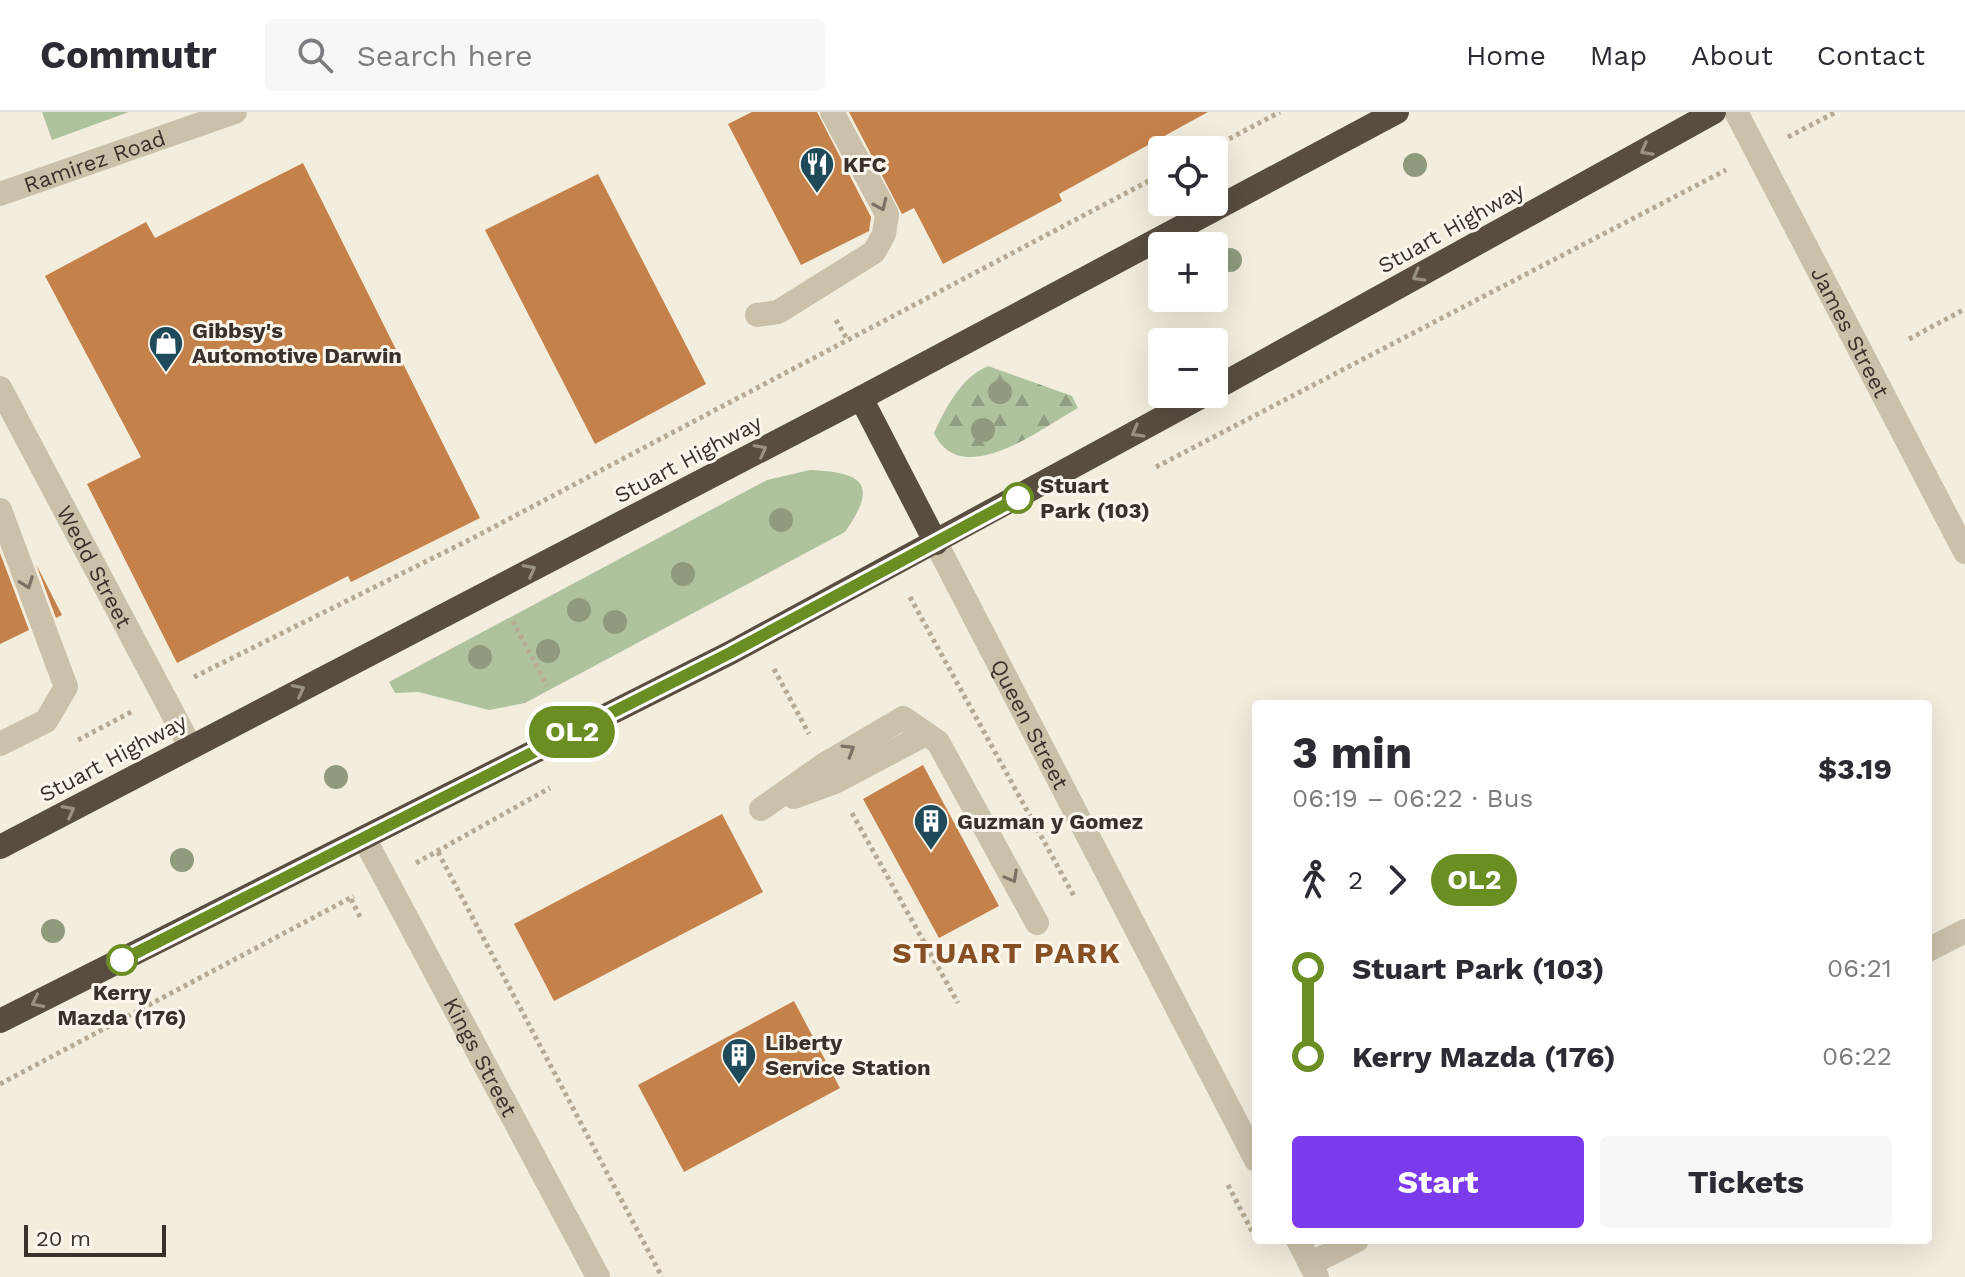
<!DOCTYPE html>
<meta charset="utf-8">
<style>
:root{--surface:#fff;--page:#f7f7f7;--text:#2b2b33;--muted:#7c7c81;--line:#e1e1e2;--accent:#7c3aed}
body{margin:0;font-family:"Work Sans",sans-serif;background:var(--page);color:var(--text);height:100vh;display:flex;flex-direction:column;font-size:30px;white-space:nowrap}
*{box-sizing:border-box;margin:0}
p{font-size:26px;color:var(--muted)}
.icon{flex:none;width:44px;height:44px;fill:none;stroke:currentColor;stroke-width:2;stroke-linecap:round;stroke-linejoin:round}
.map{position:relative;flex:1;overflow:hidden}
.drawer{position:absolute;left:1252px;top:588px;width:680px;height:544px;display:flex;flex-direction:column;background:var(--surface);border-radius:8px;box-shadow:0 8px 32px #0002}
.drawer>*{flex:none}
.badge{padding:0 16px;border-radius:26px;font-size:28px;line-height:52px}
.tools{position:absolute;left:1148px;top:24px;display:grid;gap:16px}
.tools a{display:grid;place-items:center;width:80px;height:80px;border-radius:8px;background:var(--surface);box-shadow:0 8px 32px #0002;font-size:40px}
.scale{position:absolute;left:24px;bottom:20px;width:142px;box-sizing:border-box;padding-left:8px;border:4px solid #39312a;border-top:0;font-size:22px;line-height:28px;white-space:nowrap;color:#39312a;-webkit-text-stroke:6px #faf6eb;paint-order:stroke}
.map>.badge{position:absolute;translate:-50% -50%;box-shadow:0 0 0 4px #fff}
.legs{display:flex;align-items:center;gap:12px;height:88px;padding:0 40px;font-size:26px}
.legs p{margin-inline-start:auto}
.summary{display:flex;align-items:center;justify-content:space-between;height:136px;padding:0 40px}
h1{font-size:44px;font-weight:700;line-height:60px}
.action{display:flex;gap:16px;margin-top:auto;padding:16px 40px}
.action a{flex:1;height:92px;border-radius:8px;background:var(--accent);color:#fff;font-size:32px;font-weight:700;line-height:92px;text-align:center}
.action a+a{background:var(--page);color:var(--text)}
ul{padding:0 40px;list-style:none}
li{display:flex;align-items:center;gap:28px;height:88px;font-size:30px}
li i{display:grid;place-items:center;width:12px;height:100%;margin:0 10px;background:currentColor}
li i::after{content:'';width:20px;height:20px;margin:-10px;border:6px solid;border-radius:50%;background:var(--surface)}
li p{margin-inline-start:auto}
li:first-child i{background:linear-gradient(#0000 50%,currentColor 0)}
li:last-child i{background:linear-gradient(currentColor 50%,#0000 0)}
header{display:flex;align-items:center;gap:48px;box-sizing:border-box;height:112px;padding:0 40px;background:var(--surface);border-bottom:2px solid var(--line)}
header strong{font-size:38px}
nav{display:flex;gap:44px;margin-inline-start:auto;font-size:28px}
.search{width:560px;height:72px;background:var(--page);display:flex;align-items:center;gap:20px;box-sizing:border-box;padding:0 28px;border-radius:8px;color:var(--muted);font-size:30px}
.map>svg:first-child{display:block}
.green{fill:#afc29e}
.forest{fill:url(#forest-firs)}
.building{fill:#c5814a}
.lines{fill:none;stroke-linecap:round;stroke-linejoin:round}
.path{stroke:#b7aa94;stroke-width:5;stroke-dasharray:4 4;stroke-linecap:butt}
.lane{stroke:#cbc0aa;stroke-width:24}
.street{stroke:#cbc0aa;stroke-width:24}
.highway{stroke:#594d41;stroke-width:24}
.tree{fill:#909a7d}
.oneway{stroke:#999185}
.oneway2{stroke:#7b7164}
.line-1-casing{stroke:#fff;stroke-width:18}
.line-1{stroke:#6b8e23;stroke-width:12}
.stop-1-dot{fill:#fff;stroke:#6b8e23;stroke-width:4}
.labels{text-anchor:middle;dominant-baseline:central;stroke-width:6;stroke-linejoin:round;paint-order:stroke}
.street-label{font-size:22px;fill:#39312a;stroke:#faf6eb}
.poi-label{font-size:22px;font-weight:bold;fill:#39312a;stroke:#faf6eb;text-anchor:start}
.stop-label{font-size:22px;font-weight:bold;fill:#39312a;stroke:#faf6eb;text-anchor:start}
.district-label{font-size:30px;font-weight:bold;letter-spacing:2px;fill:#874f23;stroke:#faf6eb}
</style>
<header>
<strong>Commutr</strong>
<div class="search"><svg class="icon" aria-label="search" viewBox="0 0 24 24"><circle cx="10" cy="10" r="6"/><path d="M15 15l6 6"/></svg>Search here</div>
<nav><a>Home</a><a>Map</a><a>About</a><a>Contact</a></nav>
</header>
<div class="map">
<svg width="1965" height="1165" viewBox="0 0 1965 1165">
<defs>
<pattern id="forest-firs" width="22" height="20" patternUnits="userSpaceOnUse" patternTransform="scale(2)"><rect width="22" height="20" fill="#afc29e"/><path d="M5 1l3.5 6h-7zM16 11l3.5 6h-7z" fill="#8f9e81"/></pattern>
</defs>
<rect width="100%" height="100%" fill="#f3edde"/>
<g class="green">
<polygon points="42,0 129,0 52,28"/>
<path d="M810,358c53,2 69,14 35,62l-320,171 -36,7 -71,-18 -23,1 -6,-11 378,-202z"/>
</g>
<path class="forest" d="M988,254l84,30 6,12c-36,20 -117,83 -144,25 12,-25 26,-55 54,-67z"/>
<g class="building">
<polygon points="752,0 817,0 871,105 869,119 801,153 728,12"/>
<polygon points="849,0 1208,0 1059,82 1062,89 943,152 914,96 902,102"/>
<polygon points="303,51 480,406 351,470 348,464 177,551 87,372 141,345 45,164 146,110 155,126"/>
<polygon points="598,62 706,272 595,332 485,118"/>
<polygon points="0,441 29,518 0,532"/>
<polygon points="36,452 62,503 56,506"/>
<polygon points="923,653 999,794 939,826 863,687"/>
<polygon points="722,702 763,780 554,889 514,812"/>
<polygon points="794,889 840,976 684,1060 638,973"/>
</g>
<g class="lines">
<g class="path">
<polyline points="1788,25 1836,0"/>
<polyline points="1208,38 1280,0"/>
<polyline points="836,208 847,227"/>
<polyline points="1909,227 1965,197"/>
<polyline points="1156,355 1726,58"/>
<polyline points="910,485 1075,786"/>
<polyline points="513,509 547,574"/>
<polyline points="774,557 809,622"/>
<polyline points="194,565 471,427 1162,62"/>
<polyline points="78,628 133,599"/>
<polyline points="852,701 958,891"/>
<polyline points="438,740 662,1165"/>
<polyline points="416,751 550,676"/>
<polyline points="351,787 361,807"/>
<polyline points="0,972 354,784"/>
<polyline points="1228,1073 1256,1127"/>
</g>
<g class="lane">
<polyline points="757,203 778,200 874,140 884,122 887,102 832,0"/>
<polyline points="0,398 66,575 46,609 0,632"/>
<polyline points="794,685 835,670 924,623"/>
<polyline points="761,697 825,652 903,606 938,630 1037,811"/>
</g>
<g class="street">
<path id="s1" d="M1736,0l229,440"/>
<path id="s2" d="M0,82l235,-82"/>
<path id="s3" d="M0,276l190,358"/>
<path id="s4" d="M936,431l320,617"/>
<path id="s5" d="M364,726l234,439"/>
<polyline points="1928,838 1965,819"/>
<polyline points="1298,1128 1317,1165"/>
<polyline points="1310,1152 1357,1128"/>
</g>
<g class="highway">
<polyline points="1214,277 1714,0"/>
<polyline points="861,286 936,431"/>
<polyline points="0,735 861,286 1397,0"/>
<polyline points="0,909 730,541 1206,282"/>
</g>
</g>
<g class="tree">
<circle cx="1415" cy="53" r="12"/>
<circle cx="1230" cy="148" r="12"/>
<circle cx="1000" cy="280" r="12"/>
<circle cx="983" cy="318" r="12"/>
<circle cx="781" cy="408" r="12"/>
<circle cx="683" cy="462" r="12"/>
<circle cx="579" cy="498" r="12"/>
<circle cx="615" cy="510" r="12"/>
<circle cx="548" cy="539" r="12"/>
<circle cx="480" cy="545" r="12"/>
<circle cx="336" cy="665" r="12"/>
<circle cx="182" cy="748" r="12"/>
<circle cx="53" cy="819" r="12"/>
</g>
<defs><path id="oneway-chevron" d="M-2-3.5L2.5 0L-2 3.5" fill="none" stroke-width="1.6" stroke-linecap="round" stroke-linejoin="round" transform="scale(2)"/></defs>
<g class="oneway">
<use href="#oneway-chevron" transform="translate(1646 38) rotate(151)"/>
<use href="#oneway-chevron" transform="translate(1418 164) rotate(151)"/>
<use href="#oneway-chevron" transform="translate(1137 320) rotate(151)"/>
<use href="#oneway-chevron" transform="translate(761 338) rotate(-28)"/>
<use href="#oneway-chevron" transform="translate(530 458) rotate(-28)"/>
<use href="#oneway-chevron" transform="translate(299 578) rotate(-27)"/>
<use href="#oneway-chevron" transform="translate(69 699) rotate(-28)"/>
<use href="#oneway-chevron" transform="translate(37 890) rotate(153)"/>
</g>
<g class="oneway2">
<use href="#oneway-chevron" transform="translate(881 93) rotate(66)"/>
<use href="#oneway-chevron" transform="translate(27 471) rotate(70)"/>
<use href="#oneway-chevron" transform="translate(849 638) rotate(-31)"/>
<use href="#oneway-chevron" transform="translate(1012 765) rotate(61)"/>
</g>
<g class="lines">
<g class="line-1-casing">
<polyline id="line-1" points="122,848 730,541 1018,386"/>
</g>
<use href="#line-1" class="line-1"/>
</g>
<defs>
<g id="restaurant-pin" transform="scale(1.8)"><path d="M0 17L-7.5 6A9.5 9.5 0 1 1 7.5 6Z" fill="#1f4a5a" stroke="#faf6eb"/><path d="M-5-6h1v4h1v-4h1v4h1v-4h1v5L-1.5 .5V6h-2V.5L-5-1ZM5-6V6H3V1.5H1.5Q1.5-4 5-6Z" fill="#fff"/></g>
<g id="shop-pin" transform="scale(1.8)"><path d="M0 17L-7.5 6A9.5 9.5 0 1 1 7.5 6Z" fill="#1f4a5a" stroke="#faf6eb"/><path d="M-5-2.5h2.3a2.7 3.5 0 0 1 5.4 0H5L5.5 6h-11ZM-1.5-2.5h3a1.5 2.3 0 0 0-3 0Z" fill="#fff"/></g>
<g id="building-pin" transform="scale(1.8)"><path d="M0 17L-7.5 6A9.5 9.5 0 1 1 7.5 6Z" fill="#1f4a5a" stroke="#faf6eb"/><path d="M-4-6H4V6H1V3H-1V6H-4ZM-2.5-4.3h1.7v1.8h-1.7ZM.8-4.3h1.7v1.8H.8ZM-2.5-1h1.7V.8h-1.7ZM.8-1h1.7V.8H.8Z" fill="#fff"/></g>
</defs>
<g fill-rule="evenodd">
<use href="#restaurant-pin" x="817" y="52"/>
<use href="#shop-pin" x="166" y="231"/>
<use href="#building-pin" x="931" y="709"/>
<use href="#building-pin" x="739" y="943"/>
</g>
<g class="stop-1-dot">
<circle cx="1018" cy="386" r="14"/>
<circle cx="122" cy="848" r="14"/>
</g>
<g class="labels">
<g class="street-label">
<text stroke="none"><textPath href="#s2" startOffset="100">Ramirez Road</textPath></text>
<text transform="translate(1451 116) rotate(-29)">Stuart Highway</text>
<text stroke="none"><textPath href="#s1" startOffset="248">James Street</textPath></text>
<text transform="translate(688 347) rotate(-28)">Stuart Highway</text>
<text stroke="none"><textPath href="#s3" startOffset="202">Wedd Street</textPath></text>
<text stroke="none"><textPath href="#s4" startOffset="204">Queen Street</textPath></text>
<text transform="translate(113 646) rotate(-28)">Stuart Highway</text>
<text stroke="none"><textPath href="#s5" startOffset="248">Kings Street</textPath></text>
</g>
<g class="poi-label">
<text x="843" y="52">KFC</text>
<text x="192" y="218">Gibbsy's<tspan x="192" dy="25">Automotive Darwin</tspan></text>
<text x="957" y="709">Guzman y Gomez</text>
<text x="765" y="930">Liberty<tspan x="765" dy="25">Service Station</tspan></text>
</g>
<g class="stop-label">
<text x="1040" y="373">Stuart<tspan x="1040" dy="25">Park (103)</tspan></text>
<text x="122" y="880" text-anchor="middle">Kerry<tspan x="122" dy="25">Mazda (176)</tspan></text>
</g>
<g class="district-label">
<text x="1007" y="840">STUART PARK</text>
</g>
</g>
</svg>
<div class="tools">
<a><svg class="icon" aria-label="locate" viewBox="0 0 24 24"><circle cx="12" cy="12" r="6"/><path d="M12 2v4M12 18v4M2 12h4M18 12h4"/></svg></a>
<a>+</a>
<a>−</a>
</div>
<div class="scale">20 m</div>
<b class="badge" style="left:572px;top:620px;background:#6b8e23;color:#fff">OL2</b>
<section class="drawer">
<div class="summary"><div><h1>3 min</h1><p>06:19 – 06:22 · Bus</p></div><b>$3.19</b></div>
<div class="legs"><svg class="icon" aria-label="walk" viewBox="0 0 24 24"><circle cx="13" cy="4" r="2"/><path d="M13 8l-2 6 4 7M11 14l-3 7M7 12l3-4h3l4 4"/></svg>2<svg class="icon" aria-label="forward" viewBox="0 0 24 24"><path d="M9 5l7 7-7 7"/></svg><b class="badge" style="background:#6b8e23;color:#fff">OL2</b></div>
<ul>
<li><i style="color:#6b8e23"></i><b>Stuart Park (103)</b><p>06:21</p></li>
<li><i style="color:#6b8e23"></i><b>Kerry Mazda (176)</b><p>06:22</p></li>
</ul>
<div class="action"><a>Start</a><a>Tickets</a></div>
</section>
</div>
